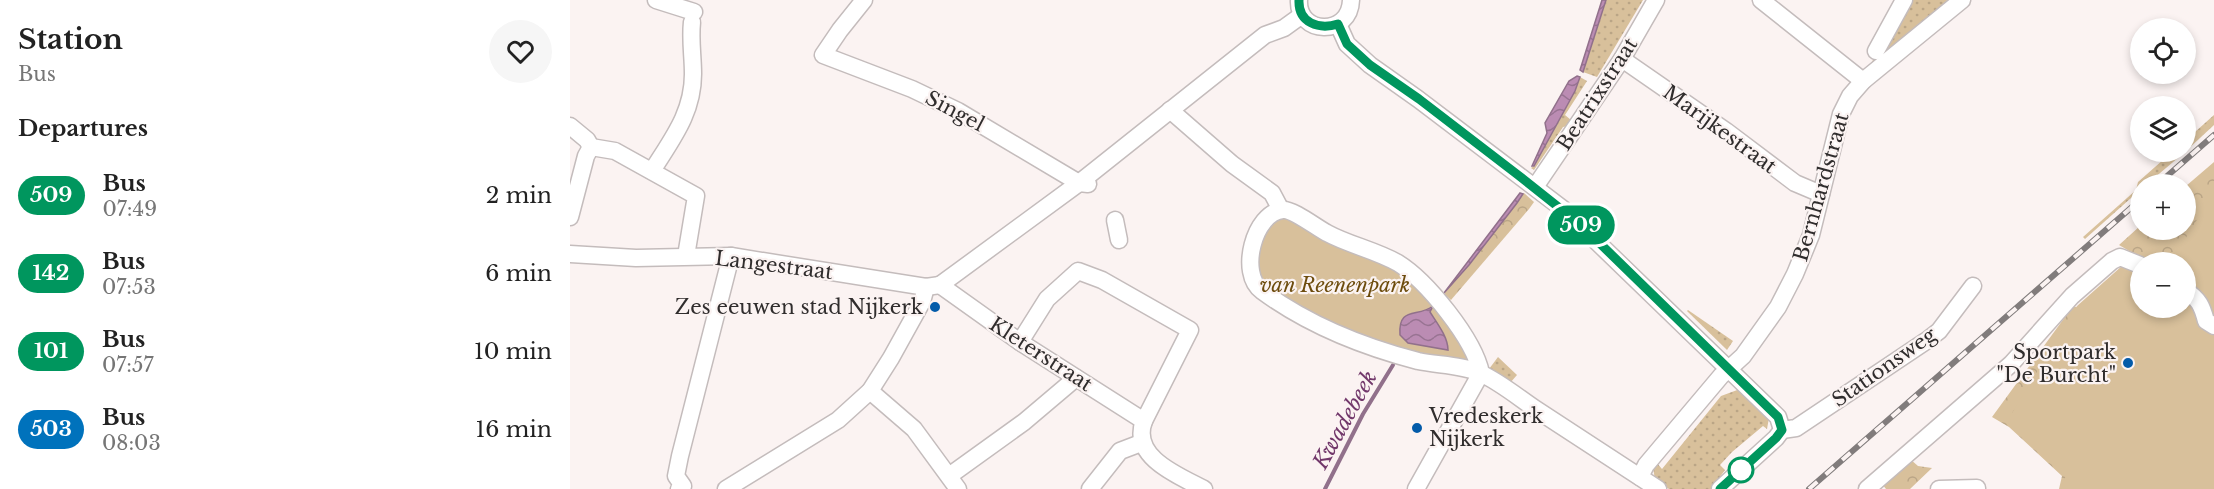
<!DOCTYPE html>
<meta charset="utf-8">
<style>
:root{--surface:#fff;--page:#f6f6f6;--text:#222;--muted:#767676}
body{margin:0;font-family:"Libre Baskerville",serif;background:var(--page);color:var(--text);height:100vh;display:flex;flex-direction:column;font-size:22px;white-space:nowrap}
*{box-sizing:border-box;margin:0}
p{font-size:20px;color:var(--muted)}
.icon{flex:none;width:33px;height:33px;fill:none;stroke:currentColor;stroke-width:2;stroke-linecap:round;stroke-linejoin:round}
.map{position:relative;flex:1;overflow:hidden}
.side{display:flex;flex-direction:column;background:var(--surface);width:570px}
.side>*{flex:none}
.badge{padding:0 12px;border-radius:20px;font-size:21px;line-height:39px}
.controls{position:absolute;left:1560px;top:18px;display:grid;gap:12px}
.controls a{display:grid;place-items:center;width:66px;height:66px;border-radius:50%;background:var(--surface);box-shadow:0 3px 9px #0003;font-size:30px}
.map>.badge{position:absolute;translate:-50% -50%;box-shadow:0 0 0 3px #fff}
h2{padding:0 18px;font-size:22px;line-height:54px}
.round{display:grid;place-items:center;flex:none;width:63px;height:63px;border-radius:32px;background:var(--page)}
.summary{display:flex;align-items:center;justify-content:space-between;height:102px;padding:0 18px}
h1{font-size:28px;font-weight:800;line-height:45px}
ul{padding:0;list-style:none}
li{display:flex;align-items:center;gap:18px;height:78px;padding:0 18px}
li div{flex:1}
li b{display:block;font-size:22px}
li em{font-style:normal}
li .badge{min-width:66px;font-weight:700;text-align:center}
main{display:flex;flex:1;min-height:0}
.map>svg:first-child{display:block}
.grass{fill:url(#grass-dots)}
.forest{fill:url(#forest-crowns)}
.park{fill:#d8c09b}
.water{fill:url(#water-waves);stroke:#91708b;stroke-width:1.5}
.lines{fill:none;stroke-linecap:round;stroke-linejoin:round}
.stream{stroke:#91708b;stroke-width:4}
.minor-casing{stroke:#c4bcbc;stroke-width:19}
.minor{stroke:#fff;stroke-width:16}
.rail-casing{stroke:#817c7c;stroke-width:6}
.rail{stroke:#fbf3f2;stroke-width:4;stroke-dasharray:11;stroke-linecap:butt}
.line-casing{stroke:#fff;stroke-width:14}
.line{stroke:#00965e;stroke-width:9}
.poi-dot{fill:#035ba9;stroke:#fbf3f2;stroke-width:2}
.stop-dot{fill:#fff;stroke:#00965e;stroke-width:3}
.labels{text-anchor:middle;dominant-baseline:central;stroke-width:4.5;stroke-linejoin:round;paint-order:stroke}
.street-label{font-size:20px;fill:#302d2d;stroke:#fbf3f2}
.park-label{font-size:20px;font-style:italic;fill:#6d4c0d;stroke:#fbf3f2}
.poi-label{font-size:20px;fill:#302d2d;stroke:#fbf3f2;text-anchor:end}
.water-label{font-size:21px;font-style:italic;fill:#72386b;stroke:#fbf3f2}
</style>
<main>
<section class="side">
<div class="summary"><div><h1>Station</h1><p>Bus</p></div><a class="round"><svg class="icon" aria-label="heart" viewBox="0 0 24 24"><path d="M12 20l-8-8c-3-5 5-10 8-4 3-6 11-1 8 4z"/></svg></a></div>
<h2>Departures</h2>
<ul>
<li><span class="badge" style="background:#00965e;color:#fff">509</span><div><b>Bus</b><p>07:49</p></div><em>2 min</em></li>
<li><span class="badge" style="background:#00965e;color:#fff">142</span><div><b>Bus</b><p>07:53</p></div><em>6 min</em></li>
<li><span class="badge" style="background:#00965e;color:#fff">101</span><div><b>Bus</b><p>07:57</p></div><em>10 min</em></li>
<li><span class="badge" style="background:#0072bc;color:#fff">503</span><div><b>Bus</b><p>08:03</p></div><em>16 min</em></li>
</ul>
</section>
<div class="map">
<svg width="1644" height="489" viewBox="0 0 1644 489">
<defs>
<pattern id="grass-dots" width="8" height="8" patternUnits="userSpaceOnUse" patternTransform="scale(1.5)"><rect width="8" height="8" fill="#d8c09b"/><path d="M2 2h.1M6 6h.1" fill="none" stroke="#baa586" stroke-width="1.8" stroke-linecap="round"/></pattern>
<pattern id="forest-crowns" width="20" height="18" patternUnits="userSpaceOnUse" patternTransform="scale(1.5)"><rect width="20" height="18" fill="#d8c09b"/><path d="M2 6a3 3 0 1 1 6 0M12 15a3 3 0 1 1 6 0" fill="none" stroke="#baa586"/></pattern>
<pattern id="water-waves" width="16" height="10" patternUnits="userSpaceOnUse" patternTransform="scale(1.5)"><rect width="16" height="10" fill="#bb8cb3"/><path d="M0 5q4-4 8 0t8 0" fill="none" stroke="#987392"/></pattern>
</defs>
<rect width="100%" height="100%" fill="#fbf3f2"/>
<g class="grass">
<polygon points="1036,0 1073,0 1027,77 1013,72"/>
<polygon points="1337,0 1377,0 1376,5 1360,20 1355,20 1299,67"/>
<polygon points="1010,77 1017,81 995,115 1001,120 998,126 993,127 964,170 961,168 964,166 1005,91"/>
<polygon points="1644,115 1644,125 1616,151 1616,140"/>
<polygon points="1602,152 1615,152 1577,184 1570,184 1570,190 1515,239 1513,237 1566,190 1568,182"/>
<polygon points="1118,310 1163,341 1157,350 1117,311"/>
<polygon points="928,357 947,375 940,383 919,369"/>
<polygon points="1170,389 1199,418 1197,429 1193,426 1162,452 1150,465 1155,470 1141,489 1099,489 1085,480 1083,467 1086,462 1092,469 1151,396"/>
</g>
<g class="forest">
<polygon points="1644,162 1644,200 1607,262 1578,262 1549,245 1570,226 1570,230 1616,230 1616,186"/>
<polygon points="954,193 964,202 959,209 881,300 874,294"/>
<polygon points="1503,306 1509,308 1505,468 1500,489 1489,489 1492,476 1439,427 1422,417"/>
<polygon points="1340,459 1348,466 1362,468 1340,489 1316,489 1312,484"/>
</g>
<g class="park">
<polygon points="1644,192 1644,489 1491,489 1496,475 1439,418 1507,306 1553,265 1570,274 1570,308 1616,308 1616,262 1601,262"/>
<path d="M711,213c36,17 74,32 109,52 30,18 69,67 80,100l-29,-4 -104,-31 -81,-51 1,-45z"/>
</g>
<g class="water">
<polygon points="1032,0 1036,0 1013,72 1010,70"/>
<polygon points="1007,76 1010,77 1005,91 964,166 962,166 977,133 975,123 999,81"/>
<polygon points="950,193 953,194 947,203 899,265 874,293"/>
<path d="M863,306l-3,6c7,11 18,25 18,38l-40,-7 -8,-8c-2,-29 17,-17 33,-29z"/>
</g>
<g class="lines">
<polyline class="stream" points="755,489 793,414 823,365"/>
<g class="minor-casing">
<g id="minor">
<polyline points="86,0 124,12"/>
<polyline points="294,0 270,30 253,55 342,89 388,111 509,183 518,184"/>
<path d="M729,0c-2,35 51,37 52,0"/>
<polyline points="1191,0 1293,81"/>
<polyline points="768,24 777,44 800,65 848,99 993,209 1208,417 1212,430 1206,438 1150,489"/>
<polyline points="1306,51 1334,0"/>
<polyline points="1052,59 1156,131 1225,183 1251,194"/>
<polyline points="600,110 662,164 702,193 711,210"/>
<polyline points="0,126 17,140 21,147"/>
<polyline points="21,147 45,151 126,196 116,256"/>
<path d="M82,171c20,-32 41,-58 41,-97 0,-18 -3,-34 -1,-52"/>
<polyline points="965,187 1052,59 1086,0"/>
<polyline points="0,217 16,156 21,147"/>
<polyline points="545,220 549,240"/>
<polyline points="0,254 66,258 161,256 356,287 370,285"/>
<polyline points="370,285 509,183 695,35 714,28 732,15"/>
<polyline points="370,285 450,342 574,421"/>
<path d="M1616,291c13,8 16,15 20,30l8,5"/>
<path d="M450,342l27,-43 31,-28 24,9 88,50 -46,91c-14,36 35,55 60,68"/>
<polyline points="300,391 344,429 388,489"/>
<polyline points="1212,430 1226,428 1356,341 1369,331 1403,286"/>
<polyline points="379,476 454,422 506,378"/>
<polyline points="1070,477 1076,465 1151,376 1173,356 1208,307 1225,274 1241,235 1271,114 1280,96 1293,81 1392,0"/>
<polyline points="109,489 113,486 106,476 110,456 161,256"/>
<polyline points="156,489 268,420 300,391 321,358 352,302 356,287"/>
<polyline points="520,489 550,451 571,443"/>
<path d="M846,489l65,-116c-7,-34 -54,-92 -83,-110 -23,-13 -49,-18 -71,-30 -10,-5 -34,-24 -44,-23 -29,2 -45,64 -21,81 45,33 102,56 156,70 19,4 45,4 62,12 20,9 39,25 57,37 40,26 81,53 121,79"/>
<polyline points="1297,489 1441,364 1502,296 1542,261 1550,257 1570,265"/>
<polyline points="1369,489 1407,488"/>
</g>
</g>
<use href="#minor" class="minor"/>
<g class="rail-casing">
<g id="rail">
<polyline points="1588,184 1644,135"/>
<polyline points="1239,489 1570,200"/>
</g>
</g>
<use href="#rail" class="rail"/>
</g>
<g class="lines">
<g class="line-casing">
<path id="line" d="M729,0c-1,23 20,30 39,24l9,20 23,21 49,34 99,76 63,50 197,192 4,13 -6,8 -56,51"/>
</g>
<use href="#line" class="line"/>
</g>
<g class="poi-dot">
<circle cx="365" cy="307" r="6"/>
<circle cx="1558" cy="363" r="6"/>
<circle cx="847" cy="428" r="6"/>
</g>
<circle class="stop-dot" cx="1171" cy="470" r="12"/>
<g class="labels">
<g class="street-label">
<text transform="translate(1027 94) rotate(-57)">Beatrixstraat</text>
<text transform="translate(385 111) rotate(28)">Singel</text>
<text transform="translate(1150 129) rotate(36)">Marijkestraat</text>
<text transform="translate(1251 187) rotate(-74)">Bernhardstraat</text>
<text transform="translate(204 265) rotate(7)">Langestraat</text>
<text transform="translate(471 354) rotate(33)">Kleterstraat</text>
<text transform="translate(1314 367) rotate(-35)">Stationsweg</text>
</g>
<g class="park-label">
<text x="765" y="285">van Reenenpark</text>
</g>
<g class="poi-label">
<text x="353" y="307">Zes eeuwen stad Nijkerk</text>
<text x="1546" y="352">Sportpark<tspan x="1546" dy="23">"De Burcht"</tspan></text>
<text x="859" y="416" text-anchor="start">Vredeskerk<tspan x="859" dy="23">Nijkerk</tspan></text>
</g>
<g class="water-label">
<text transform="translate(775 420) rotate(-61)">Kwadebeek</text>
</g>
</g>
</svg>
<div class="controls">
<a><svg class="icon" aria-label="locate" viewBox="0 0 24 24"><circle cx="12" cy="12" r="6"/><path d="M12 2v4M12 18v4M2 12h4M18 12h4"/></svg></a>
<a><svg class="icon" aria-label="layers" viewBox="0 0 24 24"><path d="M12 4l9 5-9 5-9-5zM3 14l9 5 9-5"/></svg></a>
<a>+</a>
<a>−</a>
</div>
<b class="badge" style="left:1011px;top:225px;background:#00965e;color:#fff">509</b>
</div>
</main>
